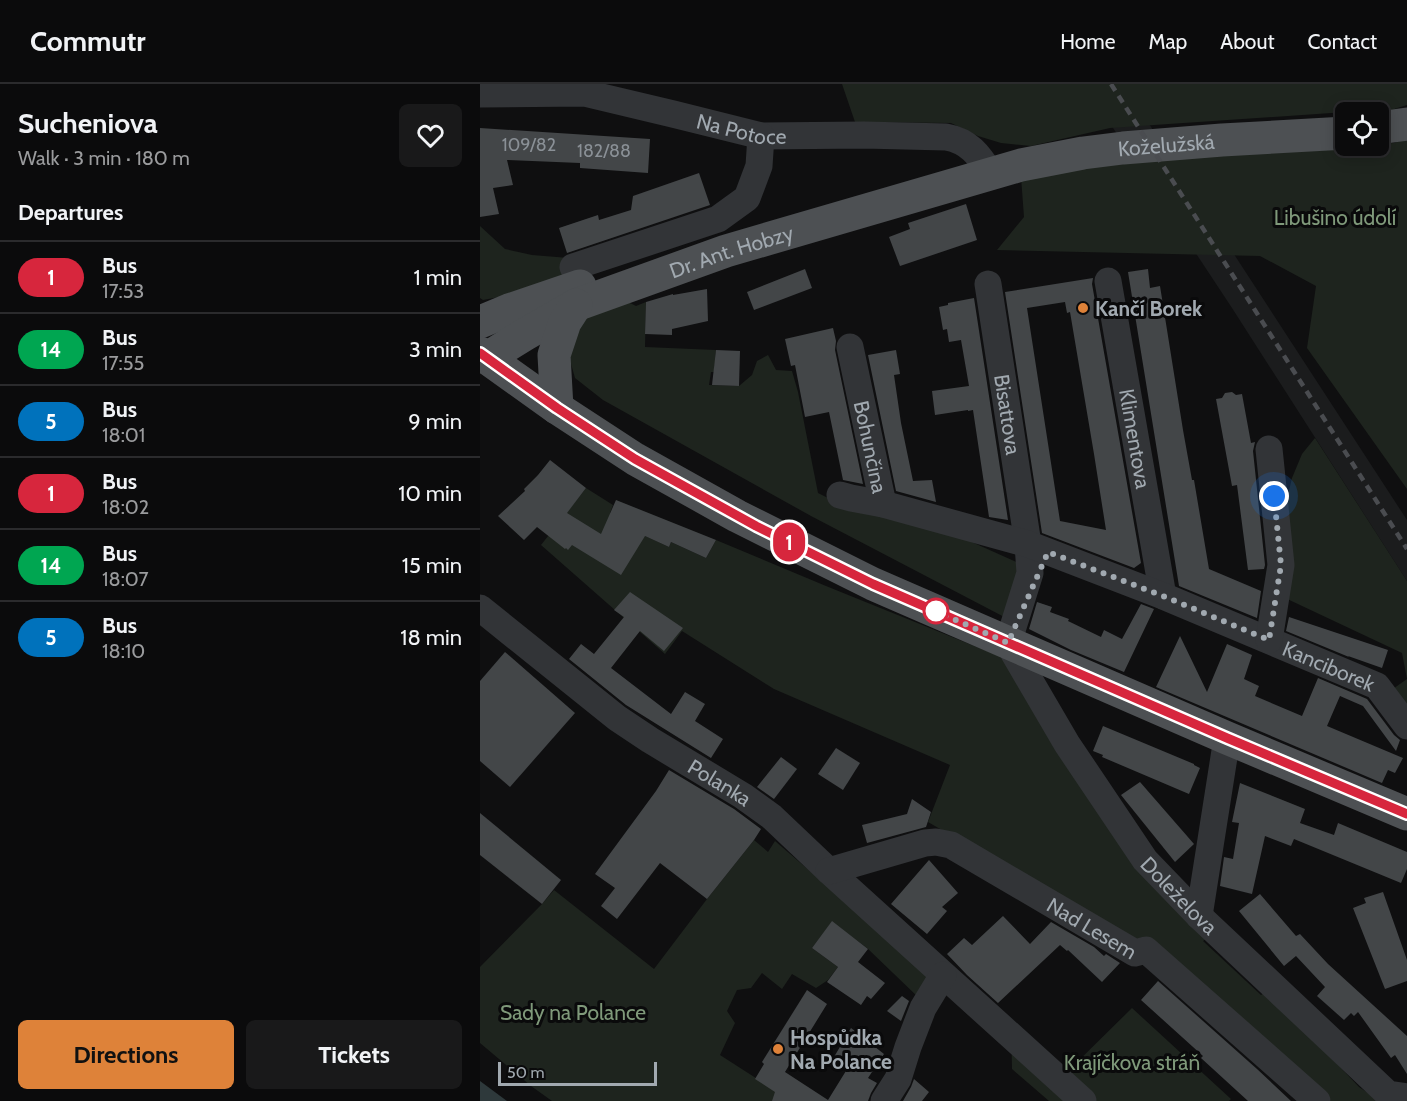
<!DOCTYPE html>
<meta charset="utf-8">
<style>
:root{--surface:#0b0b0c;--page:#19191a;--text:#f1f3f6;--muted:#9a9b9d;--line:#2b2b2d;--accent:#de8239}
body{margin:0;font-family:Cabin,sans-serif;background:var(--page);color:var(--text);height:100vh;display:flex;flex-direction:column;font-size:22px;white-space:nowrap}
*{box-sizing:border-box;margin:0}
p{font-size:20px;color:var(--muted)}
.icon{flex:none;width:33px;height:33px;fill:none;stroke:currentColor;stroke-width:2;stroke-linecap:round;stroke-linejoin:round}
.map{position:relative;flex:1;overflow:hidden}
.drawer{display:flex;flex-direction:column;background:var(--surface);width:480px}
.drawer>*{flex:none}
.badge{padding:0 12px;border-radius:20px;font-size:21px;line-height:39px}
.buttons{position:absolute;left:855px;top:18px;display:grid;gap:12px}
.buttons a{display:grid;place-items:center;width:54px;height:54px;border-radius:9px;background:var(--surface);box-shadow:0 3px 15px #0003,0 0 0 2px var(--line);font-size:30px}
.scale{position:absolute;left:18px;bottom:15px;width:159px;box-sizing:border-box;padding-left:6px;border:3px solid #a1a9b0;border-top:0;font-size:16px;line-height:21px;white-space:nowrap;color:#a1a9b0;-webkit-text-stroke:4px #0a0a0b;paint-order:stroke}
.you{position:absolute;width:30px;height:30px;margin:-15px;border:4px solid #fff;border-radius:50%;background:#1a73e8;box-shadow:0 0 0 9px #1a73e833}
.map>.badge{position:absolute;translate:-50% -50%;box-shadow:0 0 0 3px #fff}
h2{padding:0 18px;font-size:22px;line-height:54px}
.round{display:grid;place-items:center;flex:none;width:63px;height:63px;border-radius:9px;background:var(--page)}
.overview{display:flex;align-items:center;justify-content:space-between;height:102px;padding:0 18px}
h1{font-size:28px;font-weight:800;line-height:45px}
.cta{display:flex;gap:12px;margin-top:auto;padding:12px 18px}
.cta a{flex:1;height:69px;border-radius:9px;background:var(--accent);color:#111;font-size:24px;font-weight:800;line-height:69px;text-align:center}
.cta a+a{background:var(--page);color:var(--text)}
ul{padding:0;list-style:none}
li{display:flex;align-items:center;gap:18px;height:72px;padding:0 18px;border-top:2px solid var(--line)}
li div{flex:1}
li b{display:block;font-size:22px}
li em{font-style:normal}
li .badge{min-width:66px;font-weight:700;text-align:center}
header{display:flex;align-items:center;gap:36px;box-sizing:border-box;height:84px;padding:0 30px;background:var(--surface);border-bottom:2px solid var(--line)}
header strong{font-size:28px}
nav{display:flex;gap:33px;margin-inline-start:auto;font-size:21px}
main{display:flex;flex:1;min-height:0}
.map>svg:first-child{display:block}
.built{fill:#1b1c1d}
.green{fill:#1e241e}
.water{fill:#2e393b}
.building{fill:#434648;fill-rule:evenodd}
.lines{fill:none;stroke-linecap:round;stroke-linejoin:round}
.minor{stroke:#323437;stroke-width:27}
.major{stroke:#4d5053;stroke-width:33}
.rail{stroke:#4a4c50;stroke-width:4.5;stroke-dasharray:8 6;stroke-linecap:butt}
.line-casing{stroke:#fff;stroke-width:14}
.line{stroke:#d7263d;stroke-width:9}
.walk{stroke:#a1a9b0;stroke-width:6;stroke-dasharray:0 10.8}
.poi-dot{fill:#de8239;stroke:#0a0a0b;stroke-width:2}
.stop-dot{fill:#fff;stroke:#d7263d;stroke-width:3}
.labels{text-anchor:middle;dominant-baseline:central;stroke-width:6;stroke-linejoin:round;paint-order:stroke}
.number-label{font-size:18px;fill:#8a9096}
.street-label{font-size:21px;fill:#a1a9b0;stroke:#0a0a0b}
.park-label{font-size:21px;fill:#7f997a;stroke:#0a0a0b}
.poi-label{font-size:21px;font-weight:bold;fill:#a1a9b0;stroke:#0a0a0b;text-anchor:start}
</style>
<header>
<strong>Commutr</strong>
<nav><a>Home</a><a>Map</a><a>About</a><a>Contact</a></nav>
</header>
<main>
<section class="drawer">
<div class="overview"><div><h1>Sucheniova</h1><p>Walk · 3 min · 180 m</p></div><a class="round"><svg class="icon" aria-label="heart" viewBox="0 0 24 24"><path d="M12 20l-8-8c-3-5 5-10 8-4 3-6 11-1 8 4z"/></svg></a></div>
<h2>Departures</h2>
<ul>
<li><span class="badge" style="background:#d7263d;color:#fff">1</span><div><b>Bus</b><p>17:53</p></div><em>1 min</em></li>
<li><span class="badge" style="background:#00a651;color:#fff">14</span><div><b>Bus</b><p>17:55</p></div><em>3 min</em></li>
<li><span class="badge" style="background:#0072bc;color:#fff">5</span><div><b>Bus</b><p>18:01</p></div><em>9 min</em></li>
<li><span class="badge" style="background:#d7263d;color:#fff">1</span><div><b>Bus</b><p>18:02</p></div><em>10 min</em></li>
<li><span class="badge" style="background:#00a651;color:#fff">14</span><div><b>Bus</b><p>18:07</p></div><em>15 min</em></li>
<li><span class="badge" style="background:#0072bc;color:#fff">5</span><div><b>Bus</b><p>18:10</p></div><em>18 min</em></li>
</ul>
<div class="cta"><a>Directions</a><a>Tickets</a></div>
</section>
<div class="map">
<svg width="927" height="1017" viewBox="0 0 927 1017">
<rect width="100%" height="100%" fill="#0f0f10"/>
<polygon class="built" points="604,0 643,0 778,207 927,436 927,497 752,224"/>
<g class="green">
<polygon points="362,0 927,0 927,21 908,27 866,28 630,44 551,62 521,59 498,52 471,39 375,38"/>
<polygon points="927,55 927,405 827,264 836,202 780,172 517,166 544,133 541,93 635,76 867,62 898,62 899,60 914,59"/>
<polygon points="0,142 25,165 52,171 89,174 105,186 30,211 3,216 0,214"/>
<polygon points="140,214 156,222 166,218 165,263 236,266 234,288 231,288 229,301 259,302 272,291 277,277 288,271 296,286 312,287 318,308 338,409 356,418 485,455 552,485 530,536 331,432 123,316 95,294 90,276 90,260 103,231"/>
<polygon points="835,354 927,497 927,632 910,607 927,595 922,569 803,513 794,469 812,394 822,370"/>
<polygon points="106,404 133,421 130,429 163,445 161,450 189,463 191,458 226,474 236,456 346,502 519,572 534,586 729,853 723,857 781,911 788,907 879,1003 900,1017 851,1017 665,854 655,858 448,738 470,681 294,605 202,547 185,570 61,461"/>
<polygon points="274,756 288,768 295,757 453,893 439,914 387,864 352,838 332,864 358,883 348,896 336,904 312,890 302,905 282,889 271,904 257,906 247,927 255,939 240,971 296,1007 293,1017 72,1017 51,1002 0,959 0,883 62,820 74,806 174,885 227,815"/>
<polygon points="652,924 751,1015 749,1017 569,1017 532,985 531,937 585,990"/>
</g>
<polygon class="water" points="0,997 27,1017 0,1017"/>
<g class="building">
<polygon points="0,44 170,55 168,89 100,84 100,79 27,76 33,101 13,104 19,130 0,133"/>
<polygon points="219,89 230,121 87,169 79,144 118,131 119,136 151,126 153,112"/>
<polygon points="486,120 497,156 420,182 409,153 430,145 428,139"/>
<polygon points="325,185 332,204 274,226 267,208"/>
<polygon points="668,185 670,204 680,202 703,346 712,396 714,396 729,485 781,507 777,534 699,502 648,188"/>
<path d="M613,194l-1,6 49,279 -7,5 -92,-35 -37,-241zM585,218l2,11 3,-1 24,142 12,76 -46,-9 -33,-213z"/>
<polygon points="227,205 228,237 192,245 192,251 165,250 166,218 193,210 193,211"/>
<polygon points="494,214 528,436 509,433 493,326 488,327 488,326 455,331 452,307 489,302 481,256 469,258 467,245 463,246 459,223 468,221 468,219"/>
<polygon points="353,244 356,257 355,266 383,400 363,396 349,328 325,333 315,281 311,282 305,255"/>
<polygon points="236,266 260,267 259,302 232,301"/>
<polygon points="416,266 420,290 414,291 421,339 433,397 452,396 456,418 416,407 388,271"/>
<polygon points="752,308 756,311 762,310 771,359 775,358 773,367 785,481 784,485 768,486 757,401 752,402 736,315 742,314 745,309"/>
<polygon points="70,376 106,404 87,429 121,450 136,416 236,456 226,474 191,458 189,463 165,452 141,491 92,461 88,466 86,464 85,465 57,443 44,456 18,432 45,407 44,405 58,391"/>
<polygon points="150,508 203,544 184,567 160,547 131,584 191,630 205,608 225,620 215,637 243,655 231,674 146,621 89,575 101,560 114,570 144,533 134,526"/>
<polygon points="557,518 572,523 570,528 589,535 588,537 621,553 624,546 642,555 661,520 674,525 644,588 591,566 549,545"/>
<polygon points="809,533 908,566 902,584 868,572 869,573 806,547"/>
<polygon points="700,552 727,608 747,560 772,571 764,595 779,602 775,612 822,632 838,594 887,615 914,651 920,656 916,667 883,622 860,612 847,642 923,674 915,689 908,686 902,699 676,603"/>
<polygon points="25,568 95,629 30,703 0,677 0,597"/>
<polygon points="623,642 714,680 714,681 720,684 709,710 622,673 623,671 613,667"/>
<polygon points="356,664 380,679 363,706 338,690"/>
<polygon points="301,673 317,685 294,715 277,703"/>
<polygon points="189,686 254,725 281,745 274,756 227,815 180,779 137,835 121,822 135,804 115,790 176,707"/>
<polygon points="660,698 714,760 695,778 641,711"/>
<polygon points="760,699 825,725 820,739 854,751 858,739 927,768 927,785 921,799 814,755 811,762 785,752 772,810 740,802 744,773 753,775 759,739 752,738"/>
<polygon points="432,715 451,728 446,743 387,759 382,741 427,730"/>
<polygon points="0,729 81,796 62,820 0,771"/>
<polygon points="449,776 478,809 462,823 467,827 447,850 411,820"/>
<polygon points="903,808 927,876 927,897 905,905 873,824 886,819 884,814"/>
<polygon points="780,810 816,852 820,850 848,880 927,952 927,990 915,971 911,974 878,928 874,932 871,929 864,936 837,912 845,903 816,872 804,882 759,827"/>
<polygon points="523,832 550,860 571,838 614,863 624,872 626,870 640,879 622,898 588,866 587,867 580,861 518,919 487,891 467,870 484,854 492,861"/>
<polygon points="352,837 388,865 378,878 405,899 391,915 387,912 381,921 347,898 358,883 332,864"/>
<polygon points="678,897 777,985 811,1017 768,1017 721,974 723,972 661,916"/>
<polygon points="327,906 347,920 305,988 348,1016 369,982 354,973 371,944 404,970 388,994 397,999 391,1009 388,1017 292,1017 295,1008 275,995 284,980 282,978"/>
<polygon points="422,912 429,917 421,937 407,927"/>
<polygon points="434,995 449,1008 442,1017 423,1017 431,1003"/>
</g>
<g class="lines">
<g class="minor">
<path id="s1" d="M0,10l105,-1 88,21 88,22 103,-1 82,2c23,4 33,18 45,37"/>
<polyline points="93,183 238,135 267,114 279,82 281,52"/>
<path id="s2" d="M628,197l55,315"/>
<path id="s3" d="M508,200l40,260 2,29 -22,70"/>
<path id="s4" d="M370,263l33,157"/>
<path id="s5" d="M360,411l11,3 32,6 145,40 135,52 214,90 30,40"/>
<path id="s6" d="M0,524l137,110 33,22 93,56 29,21 57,54 254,230"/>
<polyline points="789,556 801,481 789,365"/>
<path id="s7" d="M528,559l59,101 78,116 54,56 189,178 19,3"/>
<path id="s8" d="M349,787l96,-28 11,-1 15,3 184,108 11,-3 171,151"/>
<polyline points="719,832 747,654"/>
<polyline points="404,1017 418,995 428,963 443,924 463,891"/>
</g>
<g class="major">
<polyline points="898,44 927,40"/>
<polyline points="0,238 29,226 100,202"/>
<polyline points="0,269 77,324 155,375 257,432 393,500 747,654 927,730"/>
<path id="s9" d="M7,274l37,-23 52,-30 150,-54 295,-86 62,-12 40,-5 99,-8 124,-7"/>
<polyline points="77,324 74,271 85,238 96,221"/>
</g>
<polyline class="rail" points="631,0 927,465"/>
</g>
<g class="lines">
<g class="line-casing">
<polyline id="line" points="0,269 77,324 155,375 276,442 393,500 747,654 927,730"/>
</g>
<use href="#line" class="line"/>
<polyline class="walk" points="456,527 451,525 528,559 568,468 683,512 789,556 801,481 794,412"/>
</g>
<g class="poi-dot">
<circle cx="603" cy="224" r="6"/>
<circle cx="298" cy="965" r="6"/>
</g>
<circle class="stop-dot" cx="456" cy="527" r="12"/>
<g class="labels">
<g class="number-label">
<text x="49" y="61">109/82</text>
<text x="124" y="67">182/88</text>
</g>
<g class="street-label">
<text stroke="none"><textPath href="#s1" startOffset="266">Na Potoce</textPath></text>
<text stroke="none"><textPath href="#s9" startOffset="717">Koželužská</textPath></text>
<text stroke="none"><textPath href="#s9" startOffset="268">Dr. Ant. Hobzy</textPath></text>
<text stroke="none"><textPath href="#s3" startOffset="132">Bisattova</textPath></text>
<text stroke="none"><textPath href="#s2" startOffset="160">Klimentova</textPath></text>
<text stroke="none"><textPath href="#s4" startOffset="102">Bohunčina</textPath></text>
<text stroke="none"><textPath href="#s5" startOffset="519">Kanciborek</textPath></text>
<text stroke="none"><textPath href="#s6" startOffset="297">Polanka</textPath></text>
<text stroke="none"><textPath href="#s7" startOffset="306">Doleželova</textPath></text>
<text stroke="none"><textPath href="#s8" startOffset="290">Nad Lesem</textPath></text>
</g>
<g class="park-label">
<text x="855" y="133">Libušino údolí</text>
<text x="93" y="928">Sady na Polance</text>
<text x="652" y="978">Krajíčkova stráň</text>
</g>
<g class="poi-label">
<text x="615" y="224">Kančí Borek</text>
<text x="310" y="953">Hospůdka<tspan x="310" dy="24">Na Polance</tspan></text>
</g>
</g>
</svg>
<div class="buttons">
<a><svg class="icon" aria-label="locate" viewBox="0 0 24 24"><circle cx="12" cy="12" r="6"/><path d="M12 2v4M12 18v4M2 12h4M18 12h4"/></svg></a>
</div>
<div class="scale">50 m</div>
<div class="you" style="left:794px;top:412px"></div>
<b class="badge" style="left:309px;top:458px;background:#d7263d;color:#fff">1</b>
</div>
</main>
